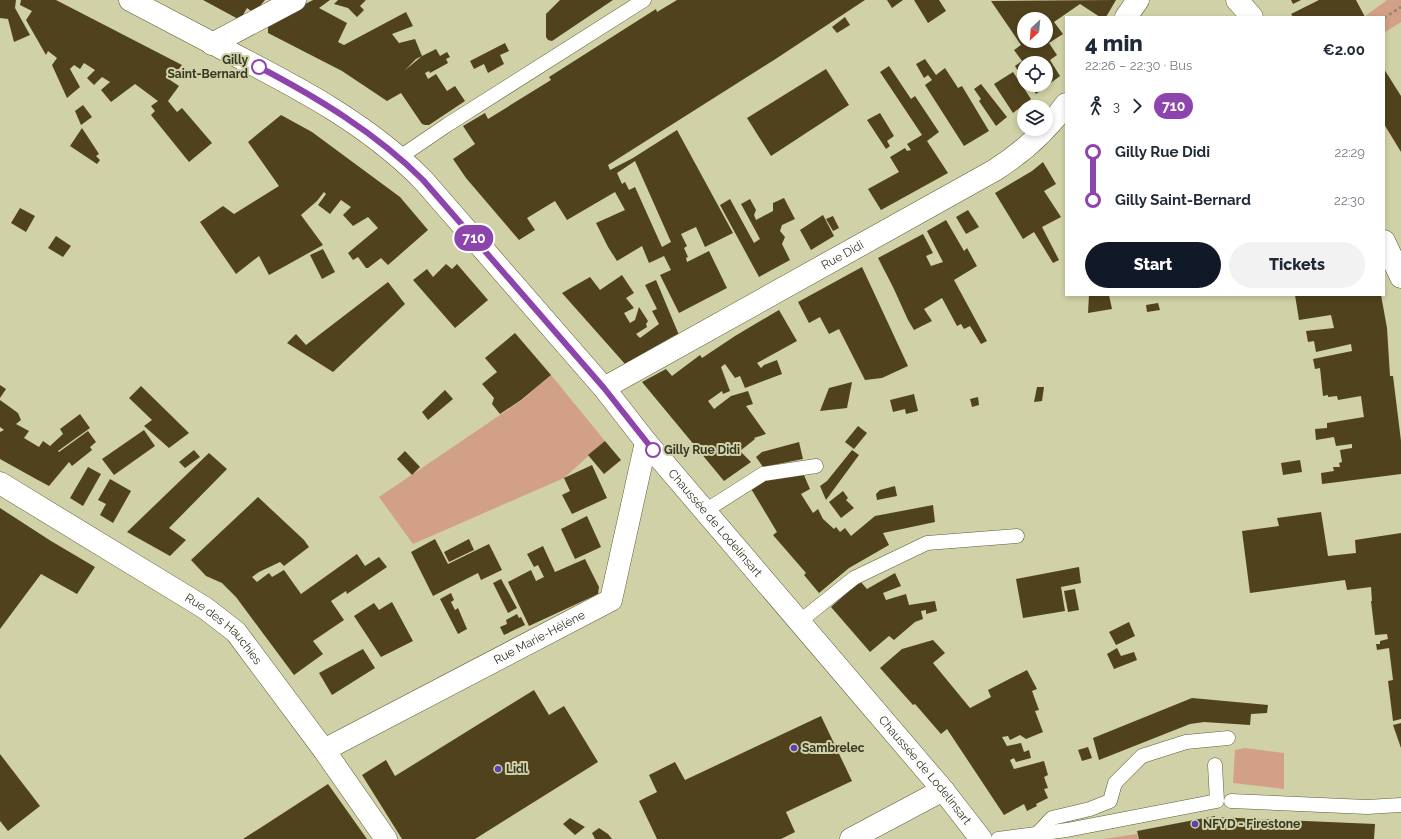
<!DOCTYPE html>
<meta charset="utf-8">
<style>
:root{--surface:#fff;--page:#f2f2f3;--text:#1f2937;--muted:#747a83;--accent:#111827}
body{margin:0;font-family:Raleway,sans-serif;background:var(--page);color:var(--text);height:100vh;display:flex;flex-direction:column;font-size:15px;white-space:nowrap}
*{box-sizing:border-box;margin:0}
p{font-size:13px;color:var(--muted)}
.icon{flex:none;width:22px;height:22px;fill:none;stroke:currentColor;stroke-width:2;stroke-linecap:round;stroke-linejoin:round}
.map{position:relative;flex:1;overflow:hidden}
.details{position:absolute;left:1065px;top:16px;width:320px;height:280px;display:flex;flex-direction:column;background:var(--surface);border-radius:0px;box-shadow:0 2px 6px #0003}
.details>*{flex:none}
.badge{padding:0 8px;border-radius:13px;font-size:14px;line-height:26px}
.needle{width:26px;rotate:206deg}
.buttons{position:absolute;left:1017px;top:12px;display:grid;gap:8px}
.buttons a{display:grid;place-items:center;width:36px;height:36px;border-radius:50%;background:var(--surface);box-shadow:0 2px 6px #0003;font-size:20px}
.map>.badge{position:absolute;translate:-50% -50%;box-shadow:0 0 0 2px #fff}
.legs{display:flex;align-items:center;gap:6px;height:44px;padding:0 20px;font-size:13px}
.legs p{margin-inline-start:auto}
.overview{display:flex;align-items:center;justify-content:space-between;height:68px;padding:0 20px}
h1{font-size:22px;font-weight:800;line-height:30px}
.primary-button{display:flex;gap:8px;margin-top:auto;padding:8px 20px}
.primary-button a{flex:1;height:46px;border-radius:24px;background:var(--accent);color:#fff;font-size:16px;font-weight:800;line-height:46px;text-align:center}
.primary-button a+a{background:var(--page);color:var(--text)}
ul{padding:0 20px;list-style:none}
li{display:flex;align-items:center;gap:14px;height:48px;font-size:15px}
li i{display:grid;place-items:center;width:6px;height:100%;margin:0 5px;background:currentColor}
li i::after{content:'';width:10px;height:10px;margin:-5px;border:3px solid;border-radius:50%;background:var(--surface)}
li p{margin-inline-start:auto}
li:first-child i{background:linear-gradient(#0000 50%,currentColor 0)}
li:last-child i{background:linear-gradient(currentColor 50%,#0000 0)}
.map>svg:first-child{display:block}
.green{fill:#d1a086}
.building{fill:#50421c;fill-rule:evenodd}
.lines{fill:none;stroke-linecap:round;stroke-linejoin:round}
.lane-casing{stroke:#5d5d36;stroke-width:15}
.street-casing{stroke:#5d5d36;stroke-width:23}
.primary-casing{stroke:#5d5d36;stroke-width:23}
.path{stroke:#8b8b6c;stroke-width:2.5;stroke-dasharray:3 3;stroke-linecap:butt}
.lane{stroke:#fff;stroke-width:14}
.street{stroke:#fff;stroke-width:22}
.primary{stroke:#fff;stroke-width:22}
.line-1-casing{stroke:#fff;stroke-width:9}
.line-1{stroke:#8e44ad;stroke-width:6}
.stop-1-dot{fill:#fff;stroke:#8e44ad;stroke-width:2}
.poi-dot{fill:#5d3fb8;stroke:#d0d1a6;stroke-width:1.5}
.labels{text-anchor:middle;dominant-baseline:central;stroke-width:4;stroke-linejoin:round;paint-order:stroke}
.stop-label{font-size:12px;font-weight:bold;fill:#363625;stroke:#d0d1a6;text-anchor:end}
.street-label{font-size:12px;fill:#363625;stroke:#d0d1a6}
.poi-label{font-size:12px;font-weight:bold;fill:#363625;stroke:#d0d1a6;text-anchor:start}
</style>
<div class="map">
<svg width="1401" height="839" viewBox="0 0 1401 839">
<rect width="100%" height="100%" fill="#d0d1a6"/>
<g class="green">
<polygon points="1387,0 1401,0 1401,22 1384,33 1384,17 1364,17"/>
<polygon points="551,375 605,441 564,478 413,544 379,497 522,400"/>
<polygon points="1245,748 1284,753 1284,789 1233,783 1235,750"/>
<polygon points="1137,834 1139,839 1103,839"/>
</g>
<g class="building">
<polygon points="0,0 16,0 15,8 30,35 14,42 8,19 0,18"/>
<polygon points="21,0 56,0 182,65 170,80 179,86 168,101 177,112 182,108 212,143 189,162 151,115 155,111 151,106 158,101 135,84 111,102 101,90 110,82 102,77 94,85 87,78 95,70 84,63 80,69 74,65 70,69 80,87 67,98 52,65 57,58 48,51 46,55 26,20 32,11 20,5"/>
<polygon points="203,0 265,0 254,13 247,8 240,20"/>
<path d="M313,0h17l-11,8 28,15 -9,19 6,3 62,-33 7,14 -21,8 7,9 16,-4 7,17 14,-7 4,7 7,-4 3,5 -4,2 2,4 -18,10 -1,-2 -4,2 3,6 8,-5 11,17 8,-5 10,15 -36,24h-4l-3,-1 -21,-31 -14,8 -45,-30 -74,-38v-10zM422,56l-18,15 12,-12z"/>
<polygon points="338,0 366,0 360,6 364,10 357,17 348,8 334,4"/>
<polygon points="560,0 613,0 552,41 548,40 546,37 546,14"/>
<path d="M677,0h188l-91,60 -166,105 2,5 23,-12 44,-28 56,103 -28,14 -9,-20 -15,7 6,12 -3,2 4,9 -2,1 1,4 22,-11 18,37 -48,25 -19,-38 11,-5 -7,-14 -15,7 -7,-17 -25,15 -9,-14 -12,-24 29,-13 -10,-18 -48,28 -12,-19 -28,17 8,12 -16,10 -53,-62 -13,-19 22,-15 -12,-18 22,-13 3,6 63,-39 -2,-3 107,-68 1,3zM635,161l36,81 -9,5 -27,-60 -6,3 -4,-8 -3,2 -5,-11z"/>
<polygon points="887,0 903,0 892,8"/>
<polygon points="914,0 939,0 946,11 928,23"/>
<path d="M1116,0l-10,17h-6l-20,-13 -26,18 9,12 -14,9 8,12 -7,5 10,16 -24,18 -6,-9h16v-22h-22v17l-9,-14 7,-5 -8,-11 7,-5 -30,-44zM1024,19h22v22h-22z"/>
<polygon points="1291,0 1301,0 1293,4"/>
<polygon points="1319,0 1356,0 1365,17 1293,17 1291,14"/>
<polygon points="845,17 850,25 837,33 832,27"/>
<polygon points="505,43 509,51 500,55 504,64 488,73 484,64 474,69 470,61"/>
<polygon points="925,59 936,75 945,68 958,88 962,86 989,131 964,146 925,85 932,80 928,75 924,78 916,64"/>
<polygon points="889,66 911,99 915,96 939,132 927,141 948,173 881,210 868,189 899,172 890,157 905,148 907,151 911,150 907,144 922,135 880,72"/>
<polygon points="826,69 849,105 771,156 747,118"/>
<polygon points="1384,69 1401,96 1401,152 1384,124"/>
<polygon points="1013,72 1031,99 1013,113 994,84"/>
<polygon points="981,84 1007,117 996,126 979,101 981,99 974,89"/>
<polygon points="83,105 92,117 81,125 75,111"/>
<polygon points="880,113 894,136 887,141 890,146 886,149 867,120"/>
<polygon points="281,115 312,132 400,197 428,230 388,265 381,258 368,268 366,268 358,257 353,260 348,253 378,228 368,217 353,226 343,215 351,207 341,200 330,214 318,205 326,194 324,192 317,201 301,215 323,245 269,275 259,256 236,274 200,222 223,206 234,214 279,186 248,142"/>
<polygon points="82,128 99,154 96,156 100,160 97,164 70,146"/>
<polygon points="1043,162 1056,184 1044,191 1061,217 1042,227 1059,260 1053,263 1034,232 1023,239 995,193 1032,171"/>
<polygon points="784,198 795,219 782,225 780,231 785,237 782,244 790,260 759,277 720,205 730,199 754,243 760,239 741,204 750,199 756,210 754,215 756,220 773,211 773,203"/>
<polygon points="20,208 35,216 26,232 11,223"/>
<polygon points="968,210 979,227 966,234 956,217"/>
<polygon points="823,215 834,236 811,250 800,230"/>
<polygon points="833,216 839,228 833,231 826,219"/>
<polygon points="946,220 964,251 967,248 977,266 954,280 987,341 981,344 970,326 964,329 961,324 957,326 942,298 924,309 932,321 914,330 908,320 893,287 878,258 923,234 933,253 926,256 931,266 943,262 927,231"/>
<polygon points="56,236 71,246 63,257 48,248"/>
<polygon points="323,249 335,272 322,279 310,255"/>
<polygon points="446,264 452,269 457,264 488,300 455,328 413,280 427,269 433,277"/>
<polygon points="862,267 908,366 882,378 865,380 839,329 829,334 820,317 809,323 798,302"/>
<polygon points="622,275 634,293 626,298 634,308 624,313 630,323 635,320 639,307 648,321 646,324 647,327 636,334 640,338 659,324 652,311 657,309 645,285 656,280 679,335 674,336 625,364 562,293 590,277 600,290"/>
<polygon points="388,282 405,304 333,372 287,343 296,334 306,345"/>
<polygon points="1089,295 1109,295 1112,309 1088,313"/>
<polygon points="1295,295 1381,295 1387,328 1390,376 1393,376 1401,441 1401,474 1322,484 1321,473 1334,471 1333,467 1340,467 1339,463 1342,462 1340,450 1352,448 1352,444 1336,446 1334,437 1316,440 1315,429 1327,428 1327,423 1364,417 1363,411 1361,396 1338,400 1337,396 1328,397 1328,395 1323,396 1320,368 1315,369 1313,359 1352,351 1351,344 1316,352 1314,341 1308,342 1306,331 1334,328 1331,315 1299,320"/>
<polygon points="1158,303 1160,310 1147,312 1146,305"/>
<polygon points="779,310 797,341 757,363 761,368 764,365 777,360 782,374 745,388 740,376 735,378 725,364 721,367 730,391 723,394 722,391 708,401 714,409 731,396 748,391 753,404 746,406 766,434 754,438 755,439 740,451 751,462 724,481 642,382 666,369 672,376 700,355 702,358 735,336"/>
<polygon points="515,333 551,375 521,400 500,414 492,404 494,398 482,384 497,372 485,358"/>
<polygon points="852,382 847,408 820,411 829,388"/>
<polygon points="0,385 6,389 0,398"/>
<polygon points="141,386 189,433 169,448 144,426 152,420 129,398"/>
<polygon points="1037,387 1044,387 1042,401 1034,402"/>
<polygon points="445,390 453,399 428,420 422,412"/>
<polygon points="914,394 918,411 906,414 905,409 893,412 890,400"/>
<polygon points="978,397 979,405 972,407 970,399"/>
<polygon points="0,400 18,413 21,420 16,424 29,431 24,438 39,447 43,441 50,446 63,434 60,429 80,414 90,428 58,451 59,452 88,431 96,442 90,447 92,450 72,466 69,462 49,486 36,479 0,459 0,432 4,430 0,427"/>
<polygon points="858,426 867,433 854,449 845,442"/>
<polygon points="144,430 155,446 114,475 102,459"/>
<polygon points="605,441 621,460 604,474 588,455"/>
<polygon points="799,442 803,459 763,467 756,457 762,452"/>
<polygon points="194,450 200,457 185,468 179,462"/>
<polygon points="852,450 859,455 826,500 820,486 827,481"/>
<polygon points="405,451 420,467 412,475 397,459"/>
<polygon points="209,453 227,469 169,528 186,540 170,556 127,532"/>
<polygon points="1300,460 1302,472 1283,475 1281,463"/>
<polygon points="592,465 607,498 572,514 562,495 570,491 564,478"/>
<polygon points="88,467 101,474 83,506 70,498"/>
<polygon points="803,473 810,489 801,494 813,513 818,509 823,519 834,529 836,527 840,532 845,528 851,536 875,516 933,505 935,522 883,533 889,545 849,568 819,593 804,575 806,573 773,535 777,532 750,487 770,475"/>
<polygon points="110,479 131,491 113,523 100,515 106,504 98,500"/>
<polygon points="895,486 897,496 877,500 876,494 880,490"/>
<polygon points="843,491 848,498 846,500 854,508 841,518 829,502"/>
<polygon points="258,497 304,540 309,547 284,566 280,562 259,572 252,577 257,582 269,573 272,577 284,570 301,594 357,554 365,566 379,557 387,567 347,594 346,591 331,601 344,620 313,641 323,654 294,675 236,597 222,583 206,576 191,560"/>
<polygon points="0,508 51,541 95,567 77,594 41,574 0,629"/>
<polygon points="1321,512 1328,556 1356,553 1355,540 1401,533 1401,719 1393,721 1388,681 1393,680 1389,648 1377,650 1376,644 1380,644 1380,641 1388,639 1387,634 1375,635 1371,601 1372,601 1371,587 1347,590 1345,580 1250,593 1242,531 1279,526 1277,518"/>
<polygon points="587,516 601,547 575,559 561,529"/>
<polygon points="435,539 448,564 489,544 502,570 481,580 478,573 433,596 411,552"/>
<polygon points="469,539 474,550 449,562 444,552"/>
<polygon points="543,546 555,572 585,559 599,587 598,594 529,626 508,582 531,570 536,581 544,577 538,565 534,567 527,554"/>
<polygon points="1079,567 1081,583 1061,587 1065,611 1023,618 1016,579"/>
<polygon points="895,573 901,586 883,593 886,600 906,594 909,605 935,601 937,611 926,614 926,610 921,611 923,619 915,622 894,640 889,636 870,652 831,607 860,581 867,589"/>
<polygon points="501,579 517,608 508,613 493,583"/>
<polygon points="1075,589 1079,610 1068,612 1064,591"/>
<polygon points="451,593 454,600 451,602 455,610 458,608 467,629 458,634 440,599"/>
<polygon points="392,602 413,641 381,657 354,616 374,603 379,610"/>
<polygon points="517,614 519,618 521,617 525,625 504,635 500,627 507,624 506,620"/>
<polygon points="1129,622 1135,636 1116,645 1109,632"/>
<polygon points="933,640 945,653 933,663 970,708 991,697 988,690 1027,670 1037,689 1032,691 1039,710 1035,711 1043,732 1026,739 1020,735 1010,740 1008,736 1002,737 1007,746 1021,743 1024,752 1029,750 1031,758 1016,762 1014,758 1010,760 1014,769 1044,761 1048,775 1044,777 1048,788 1044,789 1048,798 1036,804 1037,806 1027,811 1024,804 1004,815 947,729 941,734 915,704 913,705 880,668 902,649"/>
<polygon points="1117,648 1121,656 1134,652 1137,660 1114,669 1107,654"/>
<polygon points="363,649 375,668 332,695 319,673"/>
<polygon points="534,690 549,715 564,706 598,762 475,839 402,839 362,775 386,760 395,776"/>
<polygon points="1192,698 1268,705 1267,713 1251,714 1250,725 1204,722 1190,724 1099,760 1093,738"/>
<polygon points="821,716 852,781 786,812 795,832 781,839 657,839 639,801 657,792 649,775 675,762 685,780"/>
<polygon points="1401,723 1401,748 1393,725"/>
<polygon points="1088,747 1092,758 1082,761 1078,750"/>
<polygon points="0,754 40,806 8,831 0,821"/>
<polygon points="328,784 367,839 243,839"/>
<polygon points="1215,816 1215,817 1375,824 1374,839 1139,839 1137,831"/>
<polygon points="570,818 585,827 575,835 563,824"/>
<polygon points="599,828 608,834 612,839 595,839 592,833"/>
</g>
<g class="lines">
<g class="lane-casing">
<g id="lane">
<polyline points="400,157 447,125 644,0"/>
<polyline points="705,511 763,474 816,466"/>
<polyline points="799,622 854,578 927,543 1017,536"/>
<polyline points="1231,801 1367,807 1401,805"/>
<polyline points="1037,834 1052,818 1090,809 1110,801 1115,783 1142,756 1186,742 1228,738"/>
<polyline points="998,839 1067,830 1217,801 1215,765"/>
</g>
</g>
<g class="street-casing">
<g id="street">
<polyline points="1237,0 1252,17"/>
<polyline points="1126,17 1138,0"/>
<polyline points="212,44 295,0"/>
<polyline points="1384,241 1401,277"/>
<path id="s1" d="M604,388l391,-218c28,-18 51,-38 71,-66"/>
<path id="s2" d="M0,483l205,125 31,24 88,118 62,89"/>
<path id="s3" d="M324,750l287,-150 35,-158"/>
<polyline points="851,839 943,790"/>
</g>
</g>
<g class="primary-casing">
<g id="primary">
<path id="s4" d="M130,0c33,17 66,35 99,52 70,36 139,72 194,128l181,208 42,54 297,348 38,49"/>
</g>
</g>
<polyline class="path" points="1384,18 1401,7"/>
<use href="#lane" class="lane"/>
<use href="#street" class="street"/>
<use href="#primary" class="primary"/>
</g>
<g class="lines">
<g class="line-1-casing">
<path id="line-1" d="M259,67c59,31 117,66 164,113l181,208 49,62"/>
</g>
<use href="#line-1" class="line-1"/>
</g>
<g class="stop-1-dot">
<circle cx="259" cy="67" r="7"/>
<circle cx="653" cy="450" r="7"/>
</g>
<g class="poi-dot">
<circle cx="794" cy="748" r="4"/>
<circle cx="498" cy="769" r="4"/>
<circle cx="1195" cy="824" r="4"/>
</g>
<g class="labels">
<g class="stop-label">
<text x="248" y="60">Gilly<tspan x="248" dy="14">Saint-Bernard</tspan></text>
<text x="664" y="450" text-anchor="start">Gilly Rue Didi</text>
</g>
<g class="street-label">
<text stroke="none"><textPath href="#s1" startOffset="273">Rue Didi</textPath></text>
<text stroke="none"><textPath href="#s4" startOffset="796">Chaussée de Lodelinsart</textPath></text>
<text stroke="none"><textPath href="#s2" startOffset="268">Rue des Hauchies</textPath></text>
<text stroke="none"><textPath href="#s3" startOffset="243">Rue Marie-Hélène</textPath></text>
<text stroke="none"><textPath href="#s4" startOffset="1120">Chaussée de Lodelinsart</textPath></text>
</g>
<g class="poi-label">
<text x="802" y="748">Sambrelec</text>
<text x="506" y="769">Lidl</text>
<text x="1203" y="824">NFYD - Firestone</text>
</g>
</g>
</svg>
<div class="buttons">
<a><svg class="needle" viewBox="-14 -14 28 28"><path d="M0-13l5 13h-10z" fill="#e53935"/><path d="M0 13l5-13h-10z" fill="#747a83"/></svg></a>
<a><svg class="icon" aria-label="locate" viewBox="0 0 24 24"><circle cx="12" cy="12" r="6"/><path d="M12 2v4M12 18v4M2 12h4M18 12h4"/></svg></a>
<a><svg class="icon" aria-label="layers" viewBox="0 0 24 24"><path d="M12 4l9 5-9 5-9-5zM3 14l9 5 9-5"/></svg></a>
</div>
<b class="badge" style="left:474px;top:238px;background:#8e44ad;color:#fff">710</b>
<section class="details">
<div class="overview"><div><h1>4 min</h1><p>22:26 – 22:30 · Bus</p></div><b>€2.00</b></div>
<div class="legs"><svg class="icon" aria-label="walk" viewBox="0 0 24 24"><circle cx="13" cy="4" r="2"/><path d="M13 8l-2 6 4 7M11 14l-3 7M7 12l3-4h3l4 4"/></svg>3<svg class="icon" aria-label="forward" viewBox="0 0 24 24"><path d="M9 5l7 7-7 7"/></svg><b class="badge" style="background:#8e44ad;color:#fff">710</b></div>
<ul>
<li><i style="color:#8e44ad"></i><b>Gilly Rue Didi</b><p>22:29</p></li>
<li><i style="color:#8e44ad"></i><b>Gilly Saint-Bernard</b><p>22:30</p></li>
</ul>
<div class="primary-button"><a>Start</a><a>Tickets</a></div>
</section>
</div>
